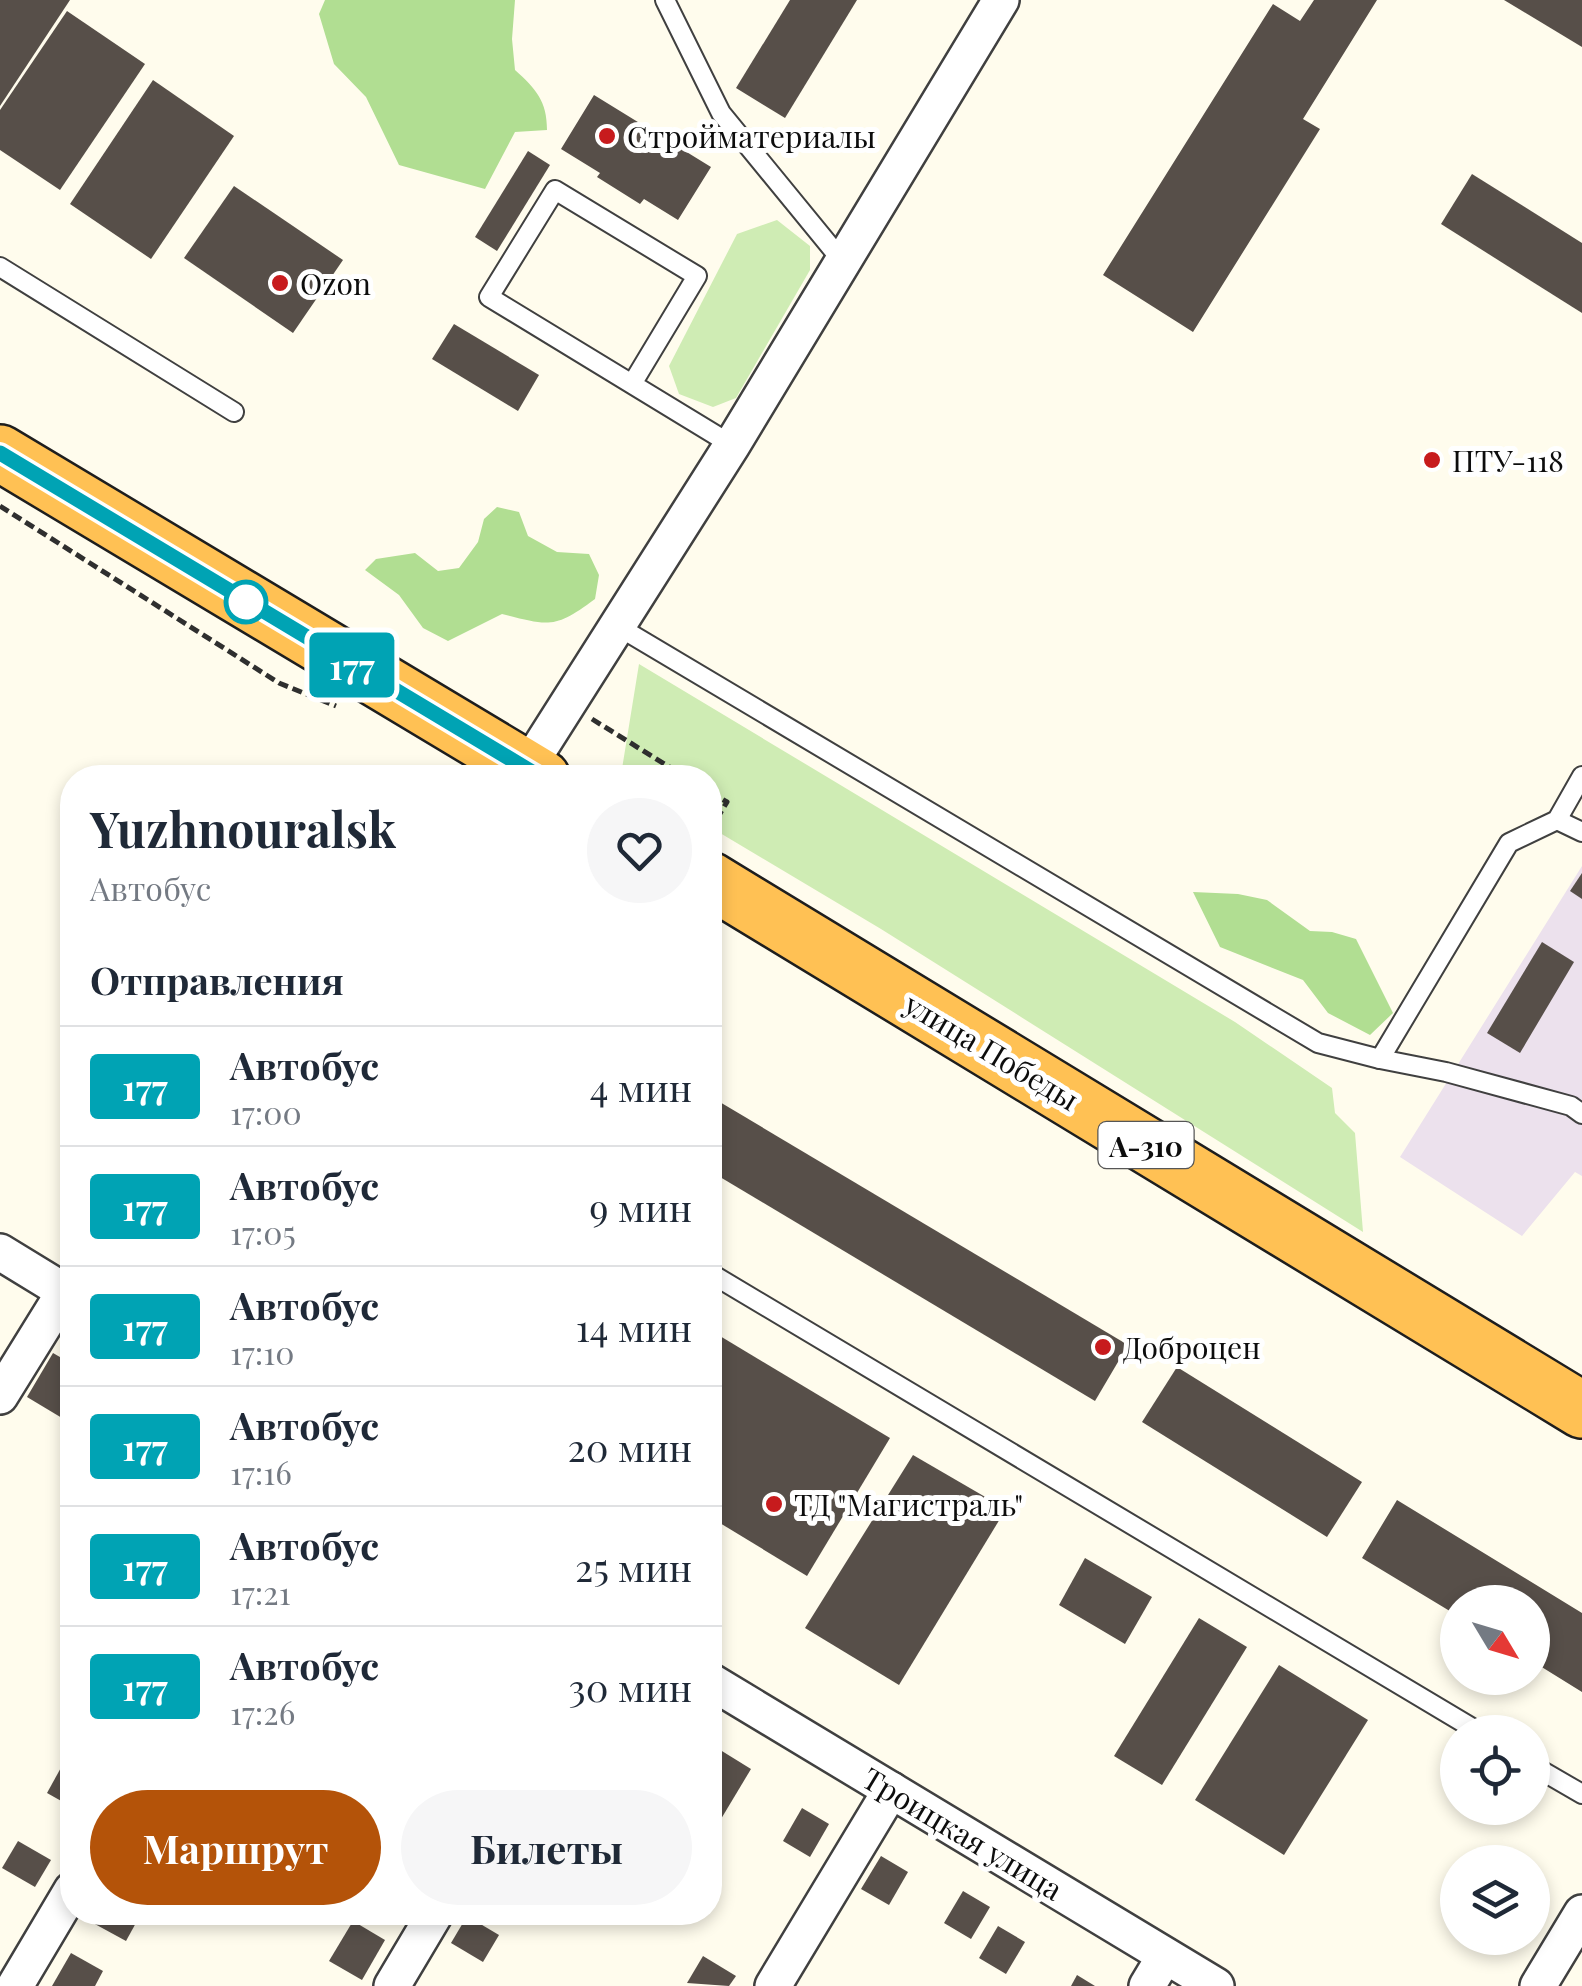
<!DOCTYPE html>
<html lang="ru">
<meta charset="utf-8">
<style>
:root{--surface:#fff;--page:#f6f6f7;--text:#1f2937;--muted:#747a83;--line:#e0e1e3;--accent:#b45309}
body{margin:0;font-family:"Playfair Display",serif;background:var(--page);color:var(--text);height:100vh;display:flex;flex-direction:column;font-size:38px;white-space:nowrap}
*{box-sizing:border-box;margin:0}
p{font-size:32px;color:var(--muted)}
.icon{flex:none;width:55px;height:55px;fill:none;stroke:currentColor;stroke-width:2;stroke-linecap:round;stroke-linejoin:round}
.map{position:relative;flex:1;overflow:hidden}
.details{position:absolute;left:60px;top:765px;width:662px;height:1160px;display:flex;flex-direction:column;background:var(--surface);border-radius:40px;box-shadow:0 5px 15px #0003}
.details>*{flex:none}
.badge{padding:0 20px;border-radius:8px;font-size:35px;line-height:65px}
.needle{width:65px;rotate:128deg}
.buttons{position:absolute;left:1440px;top:1585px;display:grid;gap:20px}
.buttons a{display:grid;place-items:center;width:110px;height:110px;border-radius:50%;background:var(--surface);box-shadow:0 5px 15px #0003;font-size:50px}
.map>.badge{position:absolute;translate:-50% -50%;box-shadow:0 0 0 5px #fff}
h2{padding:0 30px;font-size:38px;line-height:90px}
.round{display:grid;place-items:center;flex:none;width:105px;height:105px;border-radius:52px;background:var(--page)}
.overview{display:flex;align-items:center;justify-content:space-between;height:170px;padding:0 30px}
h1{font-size:48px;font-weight:700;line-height:75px}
.action{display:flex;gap:20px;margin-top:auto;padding:20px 30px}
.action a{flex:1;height:115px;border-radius:60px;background:var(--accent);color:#fff;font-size:40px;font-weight:700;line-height:115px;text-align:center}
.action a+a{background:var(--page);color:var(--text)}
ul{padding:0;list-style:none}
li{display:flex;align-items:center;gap:30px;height:120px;padding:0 30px;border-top:2px solid var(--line)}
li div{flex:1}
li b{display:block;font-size:38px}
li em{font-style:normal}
li .badge{min-width:110px;font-weight:700;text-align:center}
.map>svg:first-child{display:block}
.industrial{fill:#ece1ed}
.green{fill:#cfecb4}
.forest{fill:#b1de92}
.building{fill:#574f49}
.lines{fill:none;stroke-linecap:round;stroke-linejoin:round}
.service-casing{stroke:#404040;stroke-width:22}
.minor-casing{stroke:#404040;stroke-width:40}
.trunk-casing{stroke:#1e1e1e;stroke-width:60}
.path{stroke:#2f2f2f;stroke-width:5;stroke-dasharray:10 5;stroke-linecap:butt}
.service{stroke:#fff;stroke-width:18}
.minor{stroke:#fff;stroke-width:35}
.trunk{stroke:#ffc154;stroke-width:55}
.line-casing{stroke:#fff;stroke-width:22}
.line{stroke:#00a3b4;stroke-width:15}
.poi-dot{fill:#c71b1d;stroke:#fff;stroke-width:4}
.stop-dot{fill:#fff;stroke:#00a3b4;stroke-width:5}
.labels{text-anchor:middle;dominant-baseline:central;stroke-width:10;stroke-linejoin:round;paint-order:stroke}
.shield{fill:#fff;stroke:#565656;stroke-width:2.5}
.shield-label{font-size:28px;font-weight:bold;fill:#0d0d0d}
.poi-label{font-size:30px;fill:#0d0d0d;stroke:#fff;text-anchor:start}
.street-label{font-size:30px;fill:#0d0d0d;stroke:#fff}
</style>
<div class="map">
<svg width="1582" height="1986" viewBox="0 0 1582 1986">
<rect width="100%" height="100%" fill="#fffced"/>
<polygon class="industrial" points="1582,866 1582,1176 1575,1172 1522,1236 1400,1157"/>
<g class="green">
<polygon points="777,220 810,246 810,270 736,398 713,407 679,394 669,366 737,234"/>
<polygon points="639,664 1235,1022 1332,1088 1335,1113 1355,1133 1363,1232 881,929 710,827 710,778 621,775"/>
</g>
<g class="forest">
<path d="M325,0h190l-3,39 3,31c21,19 32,31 32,60l-32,2 -30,57 -86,-24 -33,-68 -32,-33 -15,-50z"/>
<path d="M497,507l22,5 9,24 29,16 32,2 10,21 -4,24c-40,30 -46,27 -93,15l-54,27 -25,-13 -24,-33 -34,-25 11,-11 39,-6 23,18 21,-3 19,-26 6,-23z"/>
<polygon points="1193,892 1238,894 1267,900 1310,931 1332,932 1356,939 1393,1013 1370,1035 1328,1013 1303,980 1220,947"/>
</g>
<g class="building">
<polygon points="0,0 70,0 0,106"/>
<polygon points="790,0 857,0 785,118 736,88"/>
<polygon points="1314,0 1377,0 1303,119 1320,129 1193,332 1103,275 1273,4 1300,21"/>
<polygon points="1504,0 1582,0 1582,47"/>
<polygon points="67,11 145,64 60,190 0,150 0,110"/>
<polygon points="153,80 234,136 151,259 70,204"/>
<polygon points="594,95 711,167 678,220 644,199 640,204 597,177 600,173 561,149"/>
<polygon points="528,151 550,165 497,251 475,237"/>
<polygon points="1472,174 1582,243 1582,313 1441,224"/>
<polygon points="234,186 343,260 293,333 184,258"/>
<polygon points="454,324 539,375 518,411 432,359"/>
<polygon points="1582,873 1582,899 1570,891"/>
<polygon points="1542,942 1574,962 1520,1053 1487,1033"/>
<polygon points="713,1098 1128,1345 1095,1401 710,1171 710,1103"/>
<polygon points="710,1330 890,1438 807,1576 710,1517"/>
<polygon points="53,1353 72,1364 72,1424 27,1397"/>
<polygon points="1177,1367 1362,1482 1327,1537 1142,1422"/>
<polygon points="913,1455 1006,1509 899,1685 805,1628"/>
<polygon points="1397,1500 1582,1613 1582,1692 1532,1661 1532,1602 1458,1602 1458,1616 1362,1558"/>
<polygon points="1085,1558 1152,1597 1125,1644 1059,1605"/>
<polygon points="1199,1618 1247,1647 1162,1785 1114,1756"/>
<polygon points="1279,1665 1368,1720 1284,1855 1195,1800"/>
<polygon points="717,1748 751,1769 721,1819 710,1812 710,1760"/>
<polygon points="63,1764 72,1770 72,1807 47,1793"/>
<polygon points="802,1808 829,1824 810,1857 783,1841"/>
<polygon points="18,1841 51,1860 35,1887 2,1868"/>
<polygon points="881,1856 908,1872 889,1905 861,1889"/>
<polygon points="963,1891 990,1907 971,1939 944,1923"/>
<polygon points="99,1912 142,1912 126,1941 93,1923"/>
<polygon points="467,1916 499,1935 483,1962 451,1943"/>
<polygon points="353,1921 385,1940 362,1980 329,1961"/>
<polygon points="998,1926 1025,1942 1006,1974 979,1958"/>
<polygon points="71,1953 103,1971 95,1986 52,1986"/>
<polygon points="703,1956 736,1976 729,1986 687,1983"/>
<polygon points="1077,1975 1095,1986 1071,1986"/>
</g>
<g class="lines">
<g class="service-casing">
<g id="service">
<polyline points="665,0 721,113 843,262"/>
<polyline points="0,267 234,412"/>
<polyline points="632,384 697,276 555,190 489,297 732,445"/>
<polyline points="619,627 1318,1043 1380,1059 1509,843 1557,820 1582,776"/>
<polyline points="1557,820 1582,832"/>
<polyline points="1380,1059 1446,1072 1571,1106 1582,1114"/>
<polyline points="710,1273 1479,1732"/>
<polyline points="1532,1765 1582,1794"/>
</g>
</g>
<g class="minor-casing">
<g id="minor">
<polyline points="527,768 732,445 1001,0"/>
<polyline points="0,1252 72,1296"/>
<polyline points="0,1396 65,1291"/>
<polyline points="710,1681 1216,1986"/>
<polyline points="15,1986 72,1890"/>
<polyline points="392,1986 436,1912"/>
<polyline points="773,1986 891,1790"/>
<polyline points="1147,1986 1165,1956"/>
<polyline points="1538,1986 1582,1913"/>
</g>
</g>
<g class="trunk-casing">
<g id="trunk">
<polyline points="0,453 542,778"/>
<polyline points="710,880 1582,1410"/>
</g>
</g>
<g class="path">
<polyline points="0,506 279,683 336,706"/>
<polyline points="592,719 687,778"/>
<polyline points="710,792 727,802 710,830"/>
</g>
<use href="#service" class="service"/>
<use href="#minor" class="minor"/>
<use href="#trunk" class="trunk"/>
</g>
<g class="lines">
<g class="line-casing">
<polyline id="line" points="0,453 542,778"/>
</g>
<use href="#line" class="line"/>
</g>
<g class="poi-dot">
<circle cx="607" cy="136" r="10"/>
<circle cx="280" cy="283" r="10"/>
<circle cx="1432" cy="460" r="10"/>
<circle cx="1103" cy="1347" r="10"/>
<circle cx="774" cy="1504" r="10"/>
</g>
<circle class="stop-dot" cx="246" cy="602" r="20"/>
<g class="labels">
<rect class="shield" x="1098.5" y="1122" width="95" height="46" rx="8"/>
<g class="shield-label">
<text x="1146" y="1145">А-310</text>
</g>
<g class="poi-label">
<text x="627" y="136">Стройматериалы</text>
<text x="300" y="283">Ozon</text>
<text x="1452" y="460">ПТУ-118</text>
<text x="1123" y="1347">Доброцен</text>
<text x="794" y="1504">ТД "Магистраль"</text>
</g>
<g class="street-label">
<text transform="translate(992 1051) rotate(31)">улица Победы</text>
<text transform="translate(963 1833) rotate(31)">Троицкая улица</text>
</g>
</g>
</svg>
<div class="buttons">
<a><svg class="needle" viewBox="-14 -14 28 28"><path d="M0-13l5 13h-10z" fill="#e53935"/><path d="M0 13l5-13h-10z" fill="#747a83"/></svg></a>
<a><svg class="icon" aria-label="locate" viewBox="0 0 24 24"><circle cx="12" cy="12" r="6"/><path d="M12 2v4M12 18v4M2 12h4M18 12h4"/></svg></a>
<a><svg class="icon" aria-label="layers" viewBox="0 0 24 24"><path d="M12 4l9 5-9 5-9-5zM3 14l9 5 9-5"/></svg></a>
</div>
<b class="badge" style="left:352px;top:665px;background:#00a3b4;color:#fff">177</b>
<section class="details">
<div class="overview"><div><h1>Yuzhnouralsk</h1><p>Автобус</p></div><a class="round"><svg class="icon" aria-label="heart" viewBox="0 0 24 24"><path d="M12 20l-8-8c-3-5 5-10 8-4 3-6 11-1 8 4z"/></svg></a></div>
<h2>Отправления</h2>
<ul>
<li><span class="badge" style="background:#00a3b4;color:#fff">177</span><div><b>Автобус</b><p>17:00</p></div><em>4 мин</em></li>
<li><span class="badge" style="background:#00a3b4;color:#fff">177</span><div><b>Автобус</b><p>17:05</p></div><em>9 мин</em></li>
<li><span class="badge" style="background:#00a3b4;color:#fff">177</span><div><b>Автобус</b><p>17:10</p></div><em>14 мин</em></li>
<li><span class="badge" style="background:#00a3b4;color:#fff">177</span><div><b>Автобус</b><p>17:16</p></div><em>20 мин</em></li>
<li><span class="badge" style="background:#00a3b4;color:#fff">177</span><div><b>Автобус</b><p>17:21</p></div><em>25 мин</em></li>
<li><span class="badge" style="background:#00a3b4;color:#fff">177</span><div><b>Автобус</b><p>17:26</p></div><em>30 мин</em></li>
</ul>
<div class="action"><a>Маршрут</a><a>Билеты</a></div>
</section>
</div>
